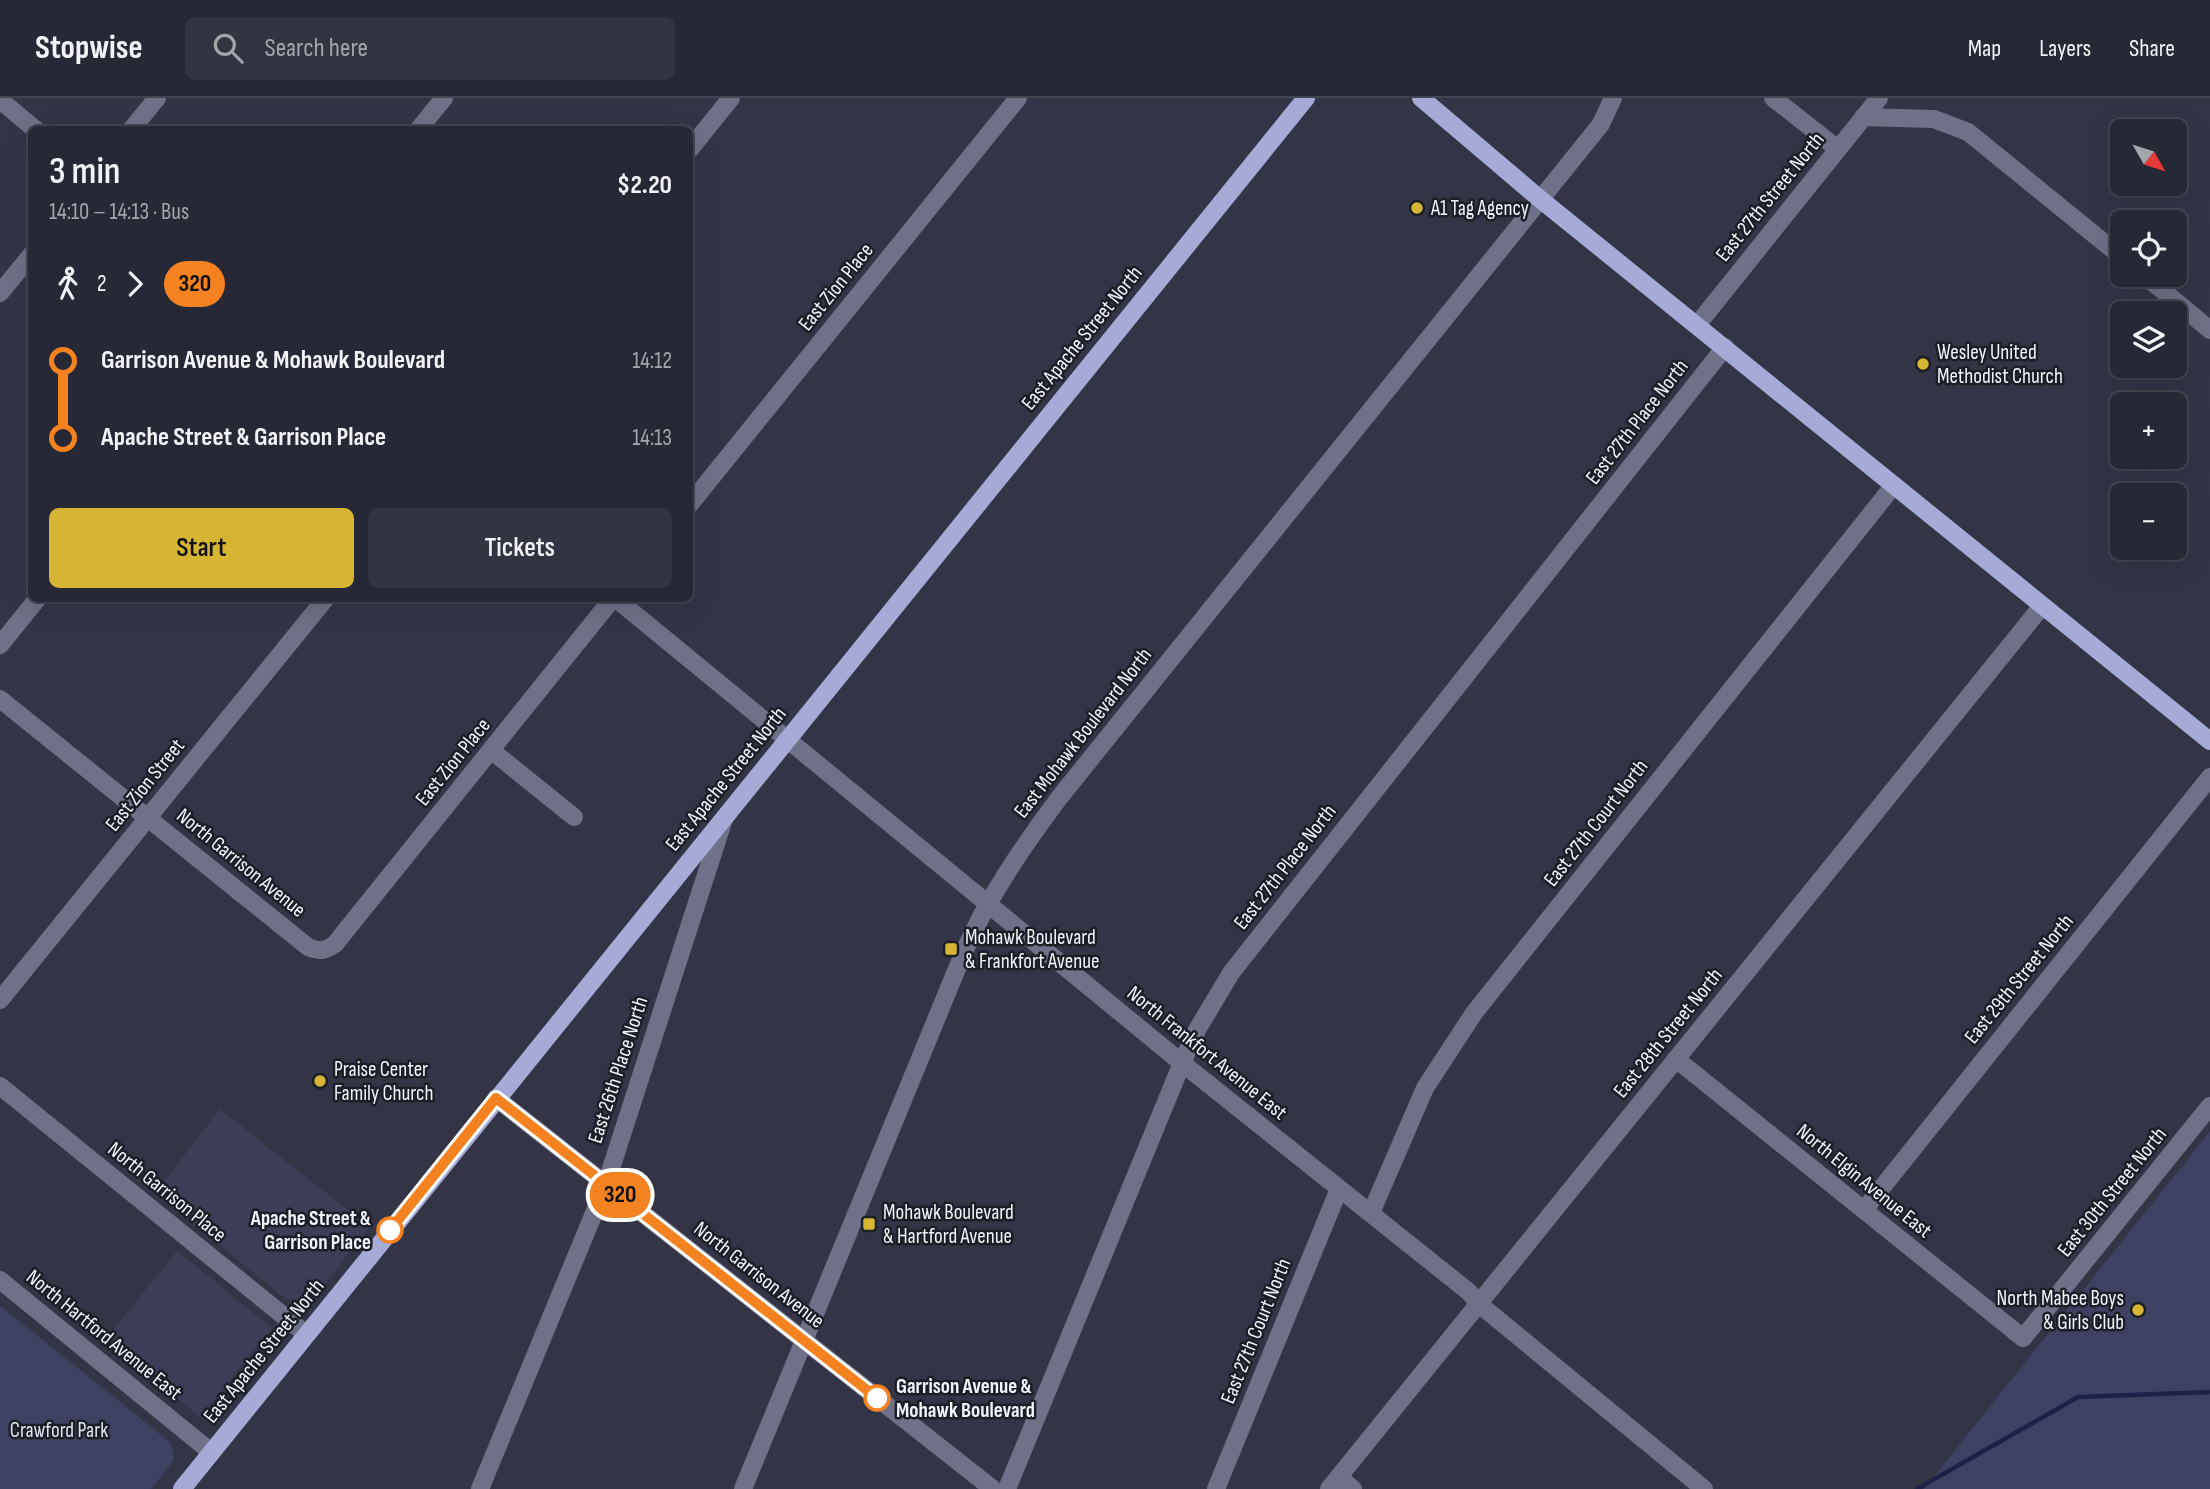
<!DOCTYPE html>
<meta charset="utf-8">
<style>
:root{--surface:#262835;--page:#323441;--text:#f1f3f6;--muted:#a4a6ad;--line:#424450;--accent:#d6b534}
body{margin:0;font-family:"Sofia Sans Condensed",sans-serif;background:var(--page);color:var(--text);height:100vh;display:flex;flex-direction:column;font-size:26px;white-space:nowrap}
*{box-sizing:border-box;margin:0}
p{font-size:23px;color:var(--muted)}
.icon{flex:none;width:38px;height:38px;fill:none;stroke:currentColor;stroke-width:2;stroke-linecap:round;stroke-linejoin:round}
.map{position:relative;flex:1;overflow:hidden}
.panel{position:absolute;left:28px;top:28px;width:665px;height:476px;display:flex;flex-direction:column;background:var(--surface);border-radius:10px;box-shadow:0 7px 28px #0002,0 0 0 2px var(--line)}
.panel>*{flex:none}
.badge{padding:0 14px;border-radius:23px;font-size:24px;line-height:46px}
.needle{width:46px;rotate:129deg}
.controls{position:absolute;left:2110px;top:21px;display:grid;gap:14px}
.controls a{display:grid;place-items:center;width:77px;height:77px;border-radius:10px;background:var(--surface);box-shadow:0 7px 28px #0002,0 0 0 2px var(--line);font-size:35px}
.map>.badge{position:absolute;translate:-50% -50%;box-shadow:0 0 0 4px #fff}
.legs{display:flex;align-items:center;gap:10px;height:77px;padding:0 21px;font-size:23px}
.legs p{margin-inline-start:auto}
.summary{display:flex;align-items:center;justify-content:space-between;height:119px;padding:0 21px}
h1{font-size:38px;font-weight:600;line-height:52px}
.button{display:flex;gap:14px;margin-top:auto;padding:14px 21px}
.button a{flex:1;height:80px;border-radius:10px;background:var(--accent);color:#111;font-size:28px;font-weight:600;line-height:80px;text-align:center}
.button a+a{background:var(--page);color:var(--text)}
ul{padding:0 21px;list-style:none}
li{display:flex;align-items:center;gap:24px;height:77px;font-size:26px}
li i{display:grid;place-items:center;width:10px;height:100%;margin:0 9px;background:currentColor}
li i::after{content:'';width:18px;height:18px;margin:-9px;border:5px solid;border-radius:50%;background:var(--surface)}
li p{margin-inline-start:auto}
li:first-child i{background:linear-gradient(#0000 50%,currentColor 0)}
li:last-child i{background:linear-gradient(currentColor 50%,#0000 0)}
header{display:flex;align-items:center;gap:42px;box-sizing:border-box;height:98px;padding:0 35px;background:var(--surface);border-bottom:2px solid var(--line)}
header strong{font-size:33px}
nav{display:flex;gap:38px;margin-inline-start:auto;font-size:24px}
.search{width:490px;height:63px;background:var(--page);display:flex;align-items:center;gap:18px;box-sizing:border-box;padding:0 24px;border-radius:10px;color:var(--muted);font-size:26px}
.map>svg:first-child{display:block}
.built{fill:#3b3e56}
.green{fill:#3e4162}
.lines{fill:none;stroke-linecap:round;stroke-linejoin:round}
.stream{stroke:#1f2048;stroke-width:4.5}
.minor{stroke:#6e7187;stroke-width:18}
.major{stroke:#a5abd6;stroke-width:18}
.line-1-casing{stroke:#fff;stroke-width:16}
.line-1{stroke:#f58220;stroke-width:10}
.poi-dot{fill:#d6b534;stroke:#1c1e25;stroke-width:2.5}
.stop-1-dot{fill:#fff;stroke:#f58220;stroke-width:3.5}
.labels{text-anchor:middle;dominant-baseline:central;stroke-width:5;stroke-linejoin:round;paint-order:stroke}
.street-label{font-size:21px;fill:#f1f3fe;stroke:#1c1e25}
.poi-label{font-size:21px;fill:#f1f3fe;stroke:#1c1e25;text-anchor:start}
.stop-label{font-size:21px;font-weight:bold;fill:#f1f3fe;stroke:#1c1e25;text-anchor:end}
.park-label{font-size:21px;fill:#e0e3f2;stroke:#1c1e25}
</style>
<header>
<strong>Stopwise</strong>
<div class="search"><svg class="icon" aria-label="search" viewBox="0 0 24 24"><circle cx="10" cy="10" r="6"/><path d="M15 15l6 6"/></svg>Search here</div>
<nav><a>Map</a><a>Layers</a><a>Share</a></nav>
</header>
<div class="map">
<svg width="2210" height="1391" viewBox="0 0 2210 1391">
<rect width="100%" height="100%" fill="#333547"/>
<g class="built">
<polygon points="220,1011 369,1129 307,1209 284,1200 156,1094"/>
<polygon points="177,1153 272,1230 200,1319 105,1242"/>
</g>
<g class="green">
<polygon points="2210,1033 2210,1391 1924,1391"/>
<polygon points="0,1208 171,1345 174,1362 151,1391 0,1391"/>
</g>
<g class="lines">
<polyline class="stream" points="1917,1391 2078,1299 2210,1294"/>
<g class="minor">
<polyline points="1773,0 1838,51"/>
<polyline points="0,2 36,32"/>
<polyline points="1863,19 1934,21 1968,34 2123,160"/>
<polyline points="131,32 157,0"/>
<polyline points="418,32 444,0"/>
<polyline points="690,51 731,0"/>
<polyline points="2144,177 2210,232"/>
<polyline points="0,195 32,156"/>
<polyline points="1697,227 1879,0"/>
<polyline points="690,406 1018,0"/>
<polyline points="615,500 1182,965 1469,1194 1479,1206 1704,1391"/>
<polyline points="0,547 38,500"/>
<path d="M0,601l308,248c12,5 17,4 27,-3l278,-346"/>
<polyline points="492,653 574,719"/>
<polyline points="0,902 326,500"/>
<polyline points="1676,961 2023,1240 2210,1008"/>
<polyline points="0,988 306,1236"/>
<polyline points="496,1000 993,1391"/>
<polyline points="1864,1112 2210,679"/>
<polyline points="1371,1115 1425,990 1474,915 1894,387"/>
<polyline points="0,1182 211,1354"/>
<polyline points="1339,1379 1353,1391"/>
<polyline points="480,1391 606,1086 724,721"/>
<path d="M743,1391l220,-535c25,-57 59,-106 96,-156l542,-674 12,-26"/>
<polyline points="1007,1391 1182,965 1197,932 1231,875 1725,249"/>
<polyline points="1216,1391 1339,1091"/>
<polyline points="1329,1391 2042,508"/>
</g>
<g class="major">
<polyline points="1421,0 1540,101 2210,643"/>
<polyline points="182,1391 1306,0"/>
</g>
</g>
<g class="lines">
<g class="line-1-casing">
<polyline id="line-1" points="390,1132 496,1000 877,1300"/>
</g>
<use href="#line-1" class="line-1"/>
</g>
<g class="poi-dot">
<circle cx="1417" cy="110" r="7"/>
<circle cx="1923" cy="266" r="7"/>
<rect x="944" y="844" width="14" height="14" rx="3.5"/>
<circle cx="320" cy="983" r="7"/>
<rect x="862" y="1119" width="14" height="14" rx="3.5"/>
<circle cx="2138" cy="1212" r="7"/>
</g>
<g class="stop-1-dot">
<circle cx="390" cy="1132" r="12"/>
<circle cx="877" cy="1300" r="12"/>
</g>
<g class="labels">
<g class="street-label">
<text transform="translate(1770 99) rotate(-51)">East 27th Street North</text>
<text transform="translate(836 189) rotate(-51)">East Zion Place</text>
<text transform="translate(1082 240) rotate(-51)">East Apache Street North</text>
<text transform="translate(1637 324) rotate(-52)">East 27th Place North</text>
<text transform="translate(1083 635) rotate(-52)">East Mohawk Boulevard North</text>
<text transform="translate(453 664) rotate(-51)">East Zion Place</text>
<text transform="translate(726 681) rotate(-51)">East Apache Street North</text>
<text transform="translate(145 687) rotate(-51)">East Zion Street</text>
<text transform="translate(1596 725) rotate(-52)">East 27th Court North</text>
<text transform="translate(241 765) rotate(39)">North Garrison Avenue</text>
<text transform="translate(1285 769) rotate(-52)">East 27th Place North</text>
<text transform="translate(2019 881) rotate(-51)">East 29th Street North</text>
<text transform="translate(1668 935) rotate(-51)">East 28th Street North</text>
<text transform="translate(1207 955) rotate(39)">North Frankfort Avenue East</text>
<text transform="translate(618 972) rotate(-72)">East 26th Place North</text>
<text transform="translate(1864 1083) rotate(39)">North Elgin Avenue East</text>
<text transform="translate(167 1094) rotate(39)">North Garrison Place</text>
<text transform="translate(2112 1094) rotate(-51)">East 30th Street North</text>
<text transform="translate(759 1177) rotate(38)">North Garrison Avenue</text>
<text transform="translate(1256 1233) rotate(-68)">East 27th Court North</text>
<text transform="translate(104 1237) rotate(39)">North Hartford Avenue East</text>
<text transform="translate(264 1253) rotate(-51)">East Apache Street North</text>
</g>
<g class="poi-label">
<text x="1431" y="110">A1 Tag Agency</text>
<text x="1937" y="254">Wesley United<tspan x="1937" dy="24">Methodist Church</tspan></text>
<text x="965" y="839">Mohawk Boulevard<tspan x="965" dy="24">&amp; Frankfort Avenue</tspan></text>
<text x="334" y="971">Praise Center<tspan x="334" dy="24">Family Church</tspan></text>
<text x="883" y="1114">Mohawk Boulevard<tspan x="883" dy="24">&amp; Hartford Avenue</tspan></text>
<text x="2124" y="1200" text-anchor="end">North Mabee Boys<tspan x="2124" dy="24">&amp; Girls Club</tspan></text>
</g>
<g class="stop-label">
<text x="371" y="1120">Apache Street &amp;<tspan x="371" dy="24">Garrison Place</tspan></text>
<text x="896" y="1288" text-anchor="start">Garrison Avenue &amp;<tspan x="896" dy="24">Mohawk Boulevard</tspan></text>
</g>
<g class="park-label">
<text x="59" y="1332">Crawford Park</text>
</g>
</g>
</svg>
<div class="controls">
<a><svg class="needle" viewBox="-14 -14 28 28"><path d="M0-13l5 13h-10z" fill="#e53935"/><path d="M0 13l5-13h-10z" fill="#a4a6ad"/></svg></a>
<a><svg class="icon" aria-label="locate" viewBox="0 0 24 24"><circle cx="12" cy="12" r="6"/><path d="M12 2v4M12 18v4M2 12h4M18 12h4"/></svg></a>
<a><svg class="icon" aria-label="layers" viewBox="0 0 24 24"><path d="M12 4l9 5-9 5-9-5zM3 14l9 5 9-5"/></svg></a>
<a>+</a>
<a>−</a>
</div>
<b class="badge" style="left:620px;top:1097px;background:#f58220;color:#111">320</b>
<section class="panel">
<div class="summary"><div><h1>3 min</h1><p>14:10 – 14:13 · Bus</p></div><b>$2.20</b></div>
<div class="legs"><svg class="icon" aria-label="walk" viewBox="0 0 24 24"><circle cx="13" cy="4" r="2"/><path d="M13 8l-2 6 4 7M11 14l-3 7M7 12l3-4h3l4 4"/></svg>2<svg class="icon" aria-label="forward" viewBox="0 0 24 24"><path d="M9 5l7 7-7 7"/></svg><b class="badge" style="background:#f58220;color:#111">320</b></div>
<ul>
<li><i style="color:#f58220"></i><b>Garrison Avenue &amp; Mohawk Boulevard</b><p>14:12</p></li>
<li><i style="color:#f58220"></i><b>Apache Street &amp; Garrison Place</b><p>14:13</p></li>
</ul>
<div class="button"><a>Start</a><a>Tickets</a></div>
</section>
</div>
